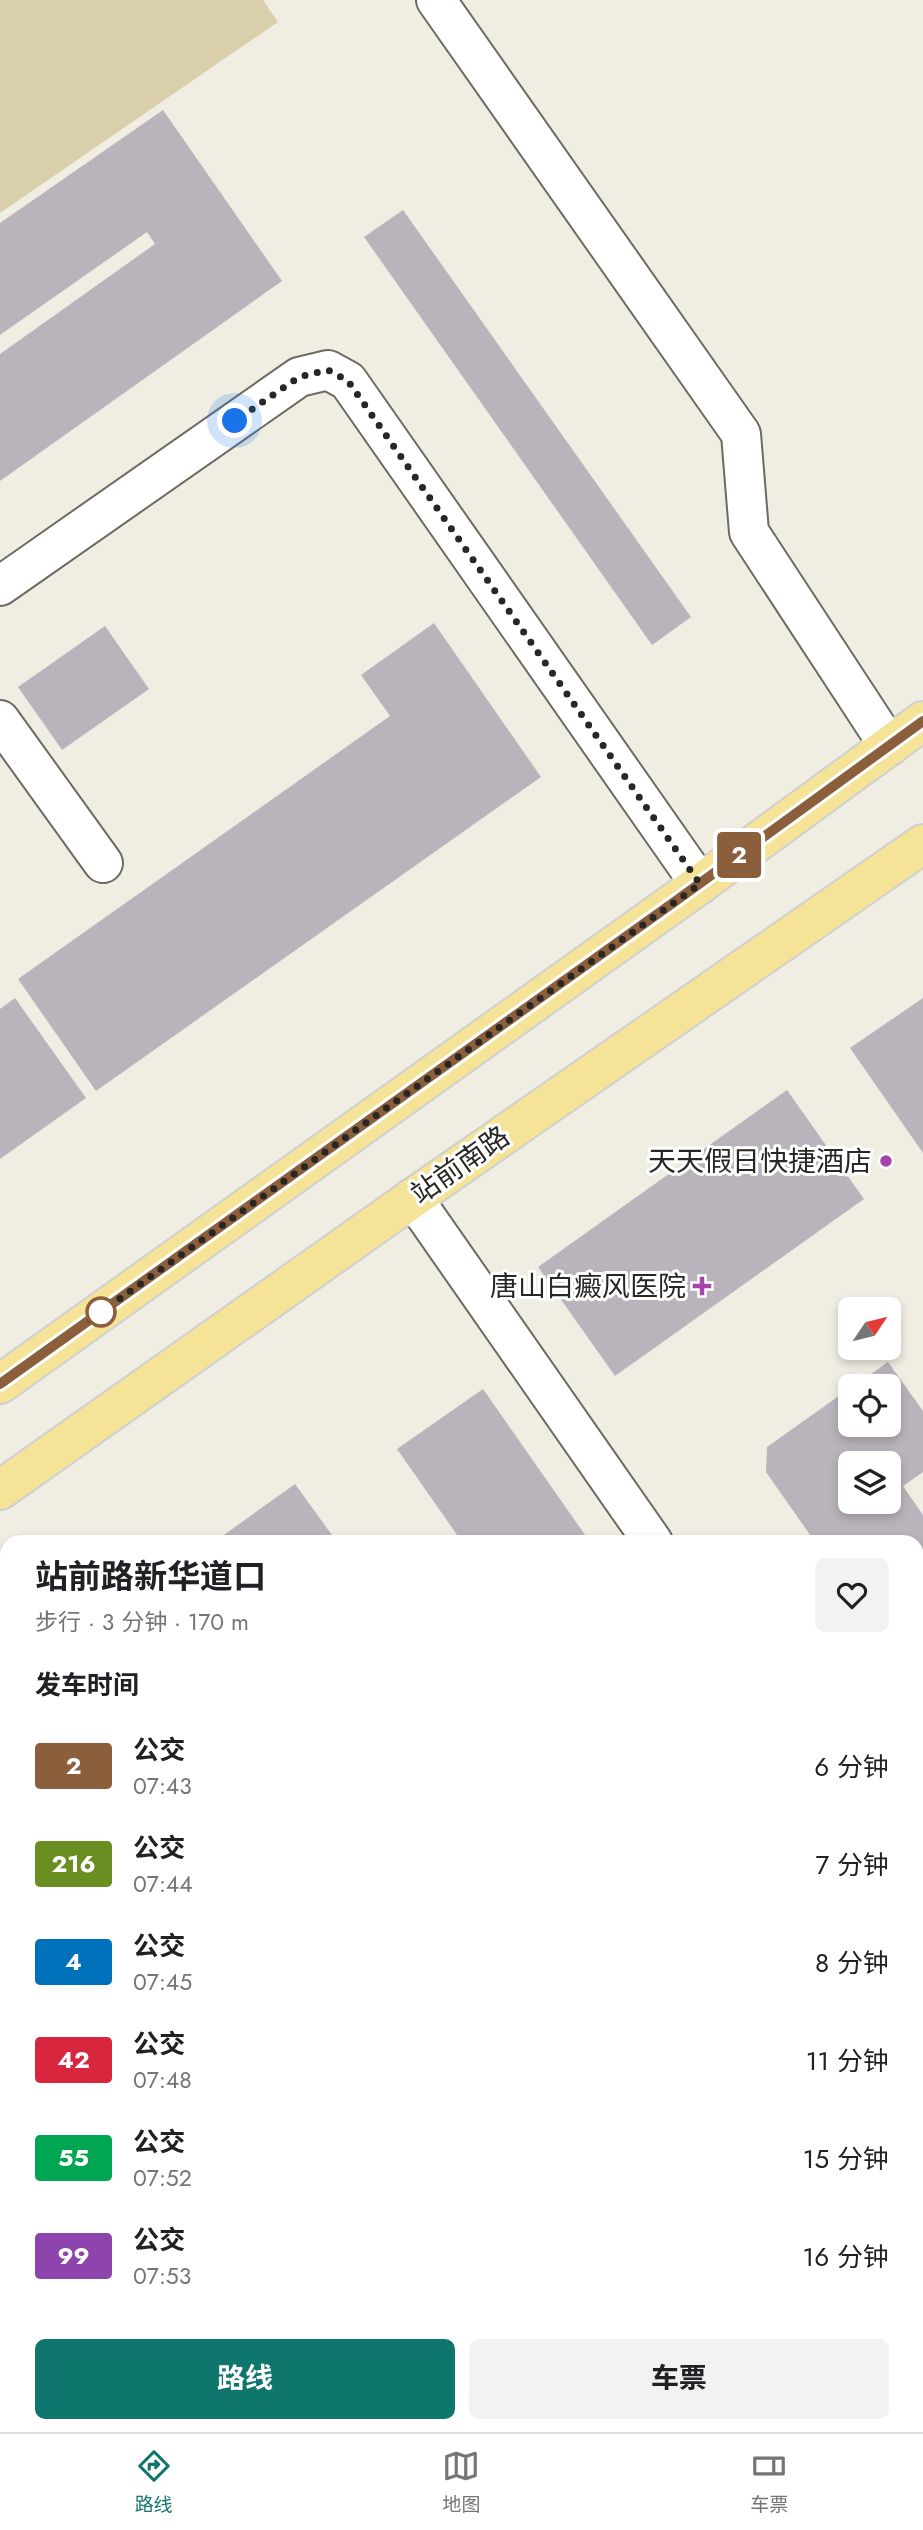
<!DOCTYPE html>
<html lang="zh">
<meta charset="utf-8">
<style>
:root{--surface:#fff;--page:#f2f2f2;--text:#202124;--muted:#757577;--line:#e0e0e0;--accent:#0f766e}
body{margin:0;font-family:Jost,"Noto Sans SC",sans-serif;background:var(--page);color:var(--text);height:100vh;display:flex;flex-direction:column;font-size:26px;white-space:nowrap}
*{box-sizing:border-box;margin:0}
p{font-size:23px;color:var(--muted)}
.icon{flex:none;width:38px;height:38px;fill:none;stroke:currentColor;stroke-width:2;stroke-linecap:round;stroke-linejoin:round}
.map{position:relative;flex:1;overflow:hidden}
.drawer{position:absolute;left:0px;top:1535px;width:924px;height:898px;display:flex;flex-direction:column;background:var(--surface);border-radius:21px 21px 0 0;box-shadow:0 4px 10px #0003}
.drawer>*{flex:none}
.badge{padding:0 14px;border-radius:5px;font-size:24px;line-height:46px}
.needle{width:46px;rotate:55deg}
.fabs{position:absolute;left:838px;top:1297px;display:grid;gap:14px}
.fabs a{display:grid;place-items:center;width:63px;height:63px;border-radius:10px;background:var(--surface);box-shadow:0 4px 10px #0003;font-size:35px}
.you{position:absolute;width:35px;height:35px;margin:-18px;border:5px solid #fff;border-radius:50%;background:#1a73e8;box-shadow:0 0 0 10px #1a73e833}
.map>.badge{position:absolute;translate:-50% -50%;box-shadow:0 0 0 4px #fff}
h2{padding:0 35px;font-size:26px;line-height:63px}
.round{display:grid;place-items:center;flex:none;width:74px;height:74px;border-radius:10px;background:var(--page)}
.headline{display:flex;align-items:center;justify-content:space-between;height:119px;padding:0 35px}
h1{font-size:33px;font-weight:700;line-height:52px}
.primary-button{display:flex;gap:14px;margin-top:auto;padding:14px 35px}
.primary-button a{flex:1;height:80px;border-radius:10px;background:var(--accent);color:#fff;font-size:28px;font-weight:700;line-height:80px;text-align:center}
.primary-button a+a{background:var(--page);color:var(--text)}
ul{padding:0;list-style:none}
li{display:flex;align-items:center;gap:21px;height:98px;padding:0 35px}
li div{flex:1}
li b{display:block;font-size:26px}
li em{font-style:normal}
li .badge{min-width:77px;font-weight:700;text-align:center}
.tabs{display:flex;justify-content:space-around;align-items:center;height:98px;border-top:2px solid var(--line);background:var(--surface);font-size:19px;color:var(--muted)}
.tabs a{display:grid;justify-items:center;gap:4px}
.tabs .current{color:var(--accent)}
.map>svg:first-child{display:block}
.green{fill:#d9d0ab}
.building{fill:#bbb3bb;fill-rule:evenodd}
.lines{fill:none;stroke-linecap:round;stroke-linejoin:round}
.minor-casing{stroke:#6d6b61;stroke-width:42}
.major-casing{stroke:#d0cfcf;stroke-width:42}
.minor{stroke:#fff;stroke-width:38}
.major{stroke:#f5e498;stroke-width:38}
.line-casing{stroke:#fff;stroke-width:16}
.line{stroke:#8b5e3c;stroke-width:10}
.walk{stroke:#282723;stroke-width:7;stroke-dasharray:0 12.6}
.poi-dot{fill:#a445ad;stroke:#fff;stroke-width:2.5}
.stop-dot{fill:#fff;stroke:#8b5e3c;stroke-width:3.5}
.labels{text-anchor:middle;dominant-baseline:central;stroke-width:6;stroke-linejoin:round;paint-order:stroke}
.poi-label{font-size:28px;fill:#282723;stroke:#fff;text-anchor:end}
.street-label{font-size:28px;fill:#282723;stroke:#fff}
</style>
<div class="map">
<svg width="923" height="2432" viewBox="0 0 923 2432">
<rect width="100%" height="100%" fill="#f0eee3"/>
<polygon class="green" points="0,0 263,0 278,22 0,213"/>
<g class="building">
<polygon points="163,110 282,281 0,481 0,354 155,244 147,232 0,335 0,223"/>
<polygon points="403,210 691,617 652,645 364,237"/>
<polygon points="434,623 541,777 96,1091 18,979 390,716 361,675"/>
<polygon points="105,626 149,689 62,750 18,687"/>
<polygon points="15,998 86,1098 0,1159 0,1009"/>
<polygon points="923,998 923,1153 850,1048"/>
<polygon points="787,1090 864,1199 615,1376 538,1267"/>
<path d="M888,1362l35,49v61l-20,14 20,29v183l-6,-9v-147h-102l-49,-70 1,-25 83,-59v36h39v-38h-35zM850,1463h39v39h-39z"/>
<polygon points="483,1389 590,1542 462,1542 397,1449"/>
<polygon points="295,1484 337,1542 214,1542"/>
<polygon points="7,1656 7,1732 0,1722 0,1661"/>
<polygon points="917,2027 923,2035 923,2195 917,2187"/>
<polygon points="0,2124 7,2134 7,2169 0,2174"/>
<polygon points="0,2249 7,2259 7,2292 0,2297"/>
<polygon points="7,2385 7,2423 0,2413 0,2390"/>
<polygon points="9,2426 126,2426 130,2432 13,2432"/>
<polygon points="376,2426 497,2426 502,2432 380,2432"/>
<polygon points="718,2426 831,2426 836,2432 723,2432"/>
</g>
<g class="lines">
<g class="minor-casing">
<g id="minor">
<polyline points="436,0 741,434 749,532 889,746"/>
<polyline points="0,586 299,377 328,370 348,381 700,884"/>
<polyline points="0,720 103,863"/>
<polyline points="413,1198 653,1542"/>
<polyline points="917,1921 923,1930"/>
<polyline points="0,1997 7,2007"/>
<polyline points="0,2352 7,2347"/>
<polyline points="917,2400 923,2408"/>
<polyline points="303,2426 308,2432"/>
<polyline points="586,2426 590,2432"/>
</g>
</g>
<g class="major-casing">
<g id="major">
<polyline points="0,1384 700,884 923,721"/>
<polyline points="0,1490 413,1198 923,844"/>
</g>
</g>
<use href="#minor" class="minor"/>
<use href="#major" class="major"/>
</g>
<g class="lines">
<g class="line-casing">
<polyline id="line" points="0,1384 677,900 923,721"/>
</g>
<use href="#line" class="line"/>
<polyline class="walk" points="101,1312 90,1320 700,884 348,381 328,370 299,377 235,421"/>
</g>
<g class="poi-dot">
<circle cx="886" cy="1161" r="7"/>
<path d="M698.5 1275.5h7v7h7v7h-7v7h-7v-7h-7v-7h7z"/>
</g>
<circle class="stop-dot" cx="101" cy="1312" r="14"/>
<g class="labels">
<g class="poi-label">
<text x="872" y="1161">天天假日快捷酒店</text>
<text x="686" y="1286">唐山白癜风医院</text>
</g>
<g class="street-label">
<text transform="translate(460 1165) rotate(-35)">站前南路</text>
</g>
</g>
</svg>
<div class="fabs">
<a><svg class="needle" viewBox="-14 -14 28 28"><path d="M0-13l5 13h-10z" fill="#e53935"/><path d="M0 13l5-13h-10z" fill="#757577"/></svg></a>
<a><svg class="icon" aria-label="locate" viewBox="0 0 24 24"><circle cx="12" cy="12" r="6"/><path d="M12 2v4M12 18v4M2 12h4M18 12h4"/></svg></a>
<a><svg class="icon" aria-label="layers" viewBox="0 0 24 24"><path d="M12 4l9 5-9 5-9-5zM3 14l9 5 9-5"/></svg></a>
</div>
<div class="you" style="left:235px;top:421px"></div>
<b class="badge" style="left:739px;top:855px;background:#8b5e3c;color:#fff">2</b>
<section class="drawer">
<div class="headline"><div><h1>站前路新华道口</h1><p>步行 · 3 分钟 · 170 m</p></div><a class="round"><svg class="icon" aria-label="heart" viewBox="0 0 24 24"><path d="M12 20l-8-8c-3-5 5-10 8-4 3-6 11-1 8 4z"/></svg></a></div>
<h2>发车时间</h2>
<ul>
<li><span class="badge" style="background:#8b5e3c;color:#fff">2</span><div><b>公交</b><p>07:43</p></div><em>6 分钟</em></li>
<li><span class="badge" style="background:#6b8e23;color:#fff">216</span><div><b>公交</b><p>07:44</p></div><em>7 分钟</em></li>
<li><span class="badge" style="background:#0072bc;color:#fff">4</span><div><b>公交</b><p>07:45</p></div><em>8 分钟</em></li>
<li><span class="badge" style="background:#d7263d;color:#fff">42</span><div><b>公交</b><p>07:48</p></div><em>11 分钟</em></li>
<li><span class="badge" style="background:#00a651;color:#fff">55</span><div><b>公交</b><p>07:52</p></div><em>15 分钟</em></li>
<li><span class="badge" style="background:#8e44ad;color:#fff">99</span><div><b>公交</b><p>07:53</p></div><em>16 分钟</em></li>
</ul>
<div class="primary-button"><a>路线</a><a>车票</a></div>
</section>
</div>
<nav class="tabs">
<a class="current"><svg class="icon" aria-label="directions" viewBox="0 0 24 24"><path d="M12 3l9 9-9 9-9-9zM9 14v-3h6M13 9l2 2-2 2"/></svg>路线</a>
<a><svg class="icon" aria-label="map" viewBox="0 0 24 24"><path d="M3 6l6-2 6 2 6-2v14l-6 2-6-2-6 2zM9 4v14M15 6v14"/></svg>地图</a>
<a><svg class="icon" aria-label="tickets" viewBox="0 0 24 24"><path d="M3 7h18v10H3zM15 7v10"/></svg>车票</a>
</nav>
